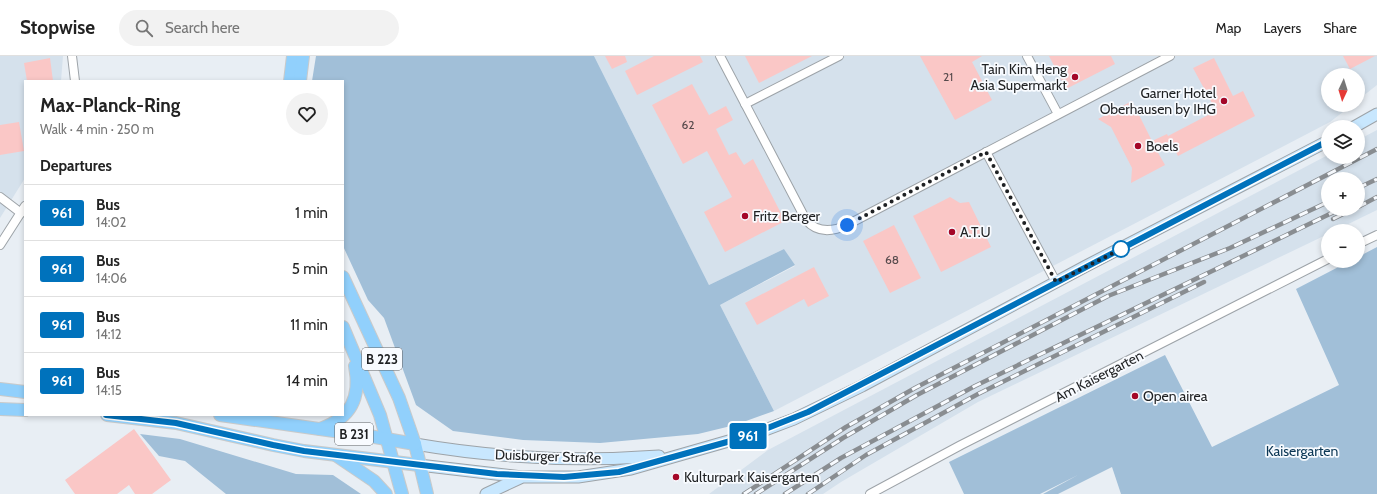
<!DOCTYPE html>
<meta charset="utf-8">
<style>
:root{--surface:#fff;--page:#f2f2f2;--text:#222;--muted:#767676;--line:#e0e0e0}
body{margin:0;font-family:Cabin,sans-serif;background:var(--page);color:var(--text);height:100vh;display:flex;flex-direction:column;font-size:15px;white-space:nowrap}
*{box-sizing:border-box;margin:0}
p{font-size:13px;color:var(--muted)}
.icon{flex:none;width:22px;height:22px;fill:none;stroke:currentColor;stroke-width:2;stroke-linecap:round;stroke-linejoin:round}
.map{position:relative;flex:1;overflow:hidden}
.panel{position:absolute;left:24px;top:24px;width:320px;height:336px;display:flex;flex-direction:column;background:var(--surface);border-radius:0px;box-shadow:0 2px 6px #0003}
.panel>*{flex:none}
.badge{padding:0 8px;border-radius:3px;font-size:14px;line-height:26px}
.needle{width:26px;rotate:184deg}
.controls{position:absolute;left:1321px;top:12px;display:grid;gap:8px}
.controls a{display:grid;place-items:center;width:44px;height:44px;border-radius:50%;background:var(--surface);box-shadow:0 2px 6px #0003;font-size:20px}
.you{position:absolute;width:20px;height:20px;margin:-10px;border:3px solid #fff;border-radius:50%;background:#1a73e8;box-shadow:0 0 0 6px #1a73e833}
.map>.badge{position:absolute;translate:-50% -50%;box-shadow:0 0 0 2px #fff}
h2{padding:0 16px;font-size:15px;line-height:36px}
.round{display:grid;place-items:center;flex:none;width:42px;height:42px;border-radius:21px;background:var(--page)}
.overview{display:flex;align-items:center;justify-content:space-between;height:68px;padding:0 16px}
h1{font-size:19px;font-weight:800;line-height:30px}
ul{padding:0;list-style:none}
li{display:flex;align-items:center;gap:12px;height:56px;padding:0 16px;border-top:1px solid var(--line)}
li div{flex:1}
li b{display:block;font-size:15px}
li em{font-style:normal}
li .badge{min-width:44px;font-weight:700;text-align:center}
header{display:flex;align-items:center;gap:24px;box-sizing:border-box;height:56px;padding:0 20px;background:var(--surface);border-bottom:1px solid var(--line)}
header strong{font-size:19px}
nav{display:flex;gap:22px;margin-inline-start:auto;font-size:14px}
.search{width:280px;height:36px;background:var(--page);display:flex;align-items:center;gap:10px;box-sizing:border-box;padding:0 14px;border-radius:22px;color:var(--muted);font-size:15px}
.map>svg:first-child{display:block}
.built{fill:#d5e1ec;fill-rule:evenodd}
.green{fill:#a1bfd8}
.building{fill:#fac7c6}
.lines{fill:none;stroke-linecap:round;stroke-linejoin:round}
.street-casing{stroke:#9da3a8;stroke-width:10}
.secondary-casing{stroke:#9da3a8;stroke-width:13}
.primary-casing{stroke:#c9caca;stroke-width:14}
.street{stroke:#fff;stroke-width:8}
.secondary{stroke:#c8e7fe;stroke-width:11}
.primary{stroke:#91d0fc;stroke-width:12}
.rail-casing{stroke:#898d91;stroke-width:4.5}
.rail{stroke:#f8fbff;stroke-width:3;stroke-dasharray:9;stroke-linecap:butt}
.line-casing{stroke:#fff;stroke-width:9}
.line{stroke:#0072bc;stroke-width:6}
.walk{stroke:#1f2123;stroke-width:4;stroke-dasharray:0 7.2}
.poi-dot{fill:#a40728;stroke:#f8fbff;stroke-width:1.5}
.stop-dot{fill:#fff;stroke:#0072bc;stroke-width:2}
.labels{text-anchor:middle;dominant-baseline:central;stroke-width:3.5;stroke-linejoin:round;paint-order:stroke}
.number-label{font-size:12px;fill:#564a4c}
.shield{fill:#f8fbff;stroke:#606265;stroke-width:1}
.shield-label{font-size:13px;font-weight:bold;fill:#1f2123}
.poi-label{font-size:14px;fill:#1f2123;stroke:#f8fbff;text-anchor:start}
.street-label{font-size:14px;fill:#1f2123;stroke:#f8fbff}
.park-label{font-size:14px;fill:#0b3755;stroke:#f8fbff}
</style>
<header>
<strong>Stopwise</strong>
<div class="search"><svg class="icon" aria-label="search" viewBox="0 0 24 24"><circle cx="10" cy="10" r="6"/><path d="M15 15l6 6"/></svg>Search here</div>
<nav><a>Map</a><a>Layers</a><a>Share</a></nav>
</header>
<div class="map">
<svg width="1377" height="438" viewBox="0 0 1377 438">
<rect width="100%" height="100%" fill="#e8eef4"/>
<g class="built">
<polygon points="0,0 63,0 61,25 25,25 25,122 0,162"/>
<polygon points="594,0 1377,0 1377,29 1358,44 1358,19 1328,19 1328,49 1352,49 1330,66 774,355 720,249 795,210 784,193 709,229"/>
<path d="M1377,74v80l-43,21h-6v3l-350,168 -137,80 -18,12h-114l59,-44 560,-295v2h30v-17zM1328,123h30v30h-30z"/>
</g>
<g class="green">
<polygon points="316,0 594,0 709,229 784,193 795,209 720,249 774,355 735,369 698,378 600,387 523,384 453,375 416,349 384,262 368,244 343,190 343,25 312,25"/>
<polygon points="1377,191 1377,438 1121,438 1112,411 1058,438 1043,438 1078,419 1040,438 964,438 949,406 1165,299 1212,391 1339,329 1296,233 1350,205 1358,205 1358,201"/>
<polygon points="140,378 180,383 296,418 333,419 361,438 226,438 185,405 159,400"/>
</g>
<g class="building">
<polygon points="605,0 625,0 627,6 612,13"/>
<polygon points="654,0 700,0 703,6 637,39 625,15"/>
<polygon points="745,0 812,0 759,27"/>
<polygon points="920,0 982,0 972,6 992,44 955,64"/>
<polygon points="1049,0 1111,0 1115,8 1066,33"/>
<polygon points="1343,0 1375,0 1350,13"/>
<polygon points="50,2 53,25 27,25 24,7"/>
<polygon points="1214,2 1233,40 1243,35 1255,60 1178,100 1170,85 1156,93 1165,109 1131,127 1132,112 1111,71 1098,63 1132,45 1152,85 1167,78 1168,80 1212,57 1214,51 1193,12"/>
<polygon points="692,28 709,59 726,50 733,64 716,73 729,99 736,96 744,109 753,103 785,165 725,196 704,156 732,141 707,95 683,108 652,49"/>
<polygon points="19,66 24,95 0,99 0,69"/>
<polygon points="950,141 960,147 969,146 991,191 941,216 913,160"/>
<polygon points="894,169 921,222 890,237 863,185"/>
<polygon points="814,211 829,240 808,251 804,243 757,269 745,247"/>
<polygon points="134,373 171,424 152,438 135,438 129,429 117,438 75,438 65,424"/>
</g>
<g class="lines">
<g class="street-casing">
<g id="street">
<polyline points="72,0 75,25"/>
<path d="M720,0l86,164c11,13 26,12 41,5l323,-169"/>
<polyline points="1027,0 1058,58"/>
<polyline points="745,48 839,0"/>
<polyline points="986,96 1056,226"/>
<polyline points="0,141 21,157"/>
<polyline points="1358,188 1377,179"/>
<polyline points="0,189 25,150"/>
<polyline points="870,438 961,389 1328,203"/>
</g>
</g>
<g class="secondary-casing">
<g id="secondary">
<polyline points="1354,71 1377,58"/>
<path d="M415,388c81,14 162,18 244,12"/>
<polyline points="419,409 522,421 578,421 631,413 760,376 794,363 862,330 1086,210 1328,85"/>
<polyline points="486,438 520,422"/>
</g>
</g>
<g class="primary-casing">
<g id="primary">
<polyline points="290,25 293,0"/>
<polyline points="300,25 303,0"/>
<polyline points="343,221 399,342 415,388 427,438"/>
<polyline points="343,271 380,359 402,438"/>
<polyline points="0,333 25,336"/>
<polyline points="0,353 25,354"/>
<polyline points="107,359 176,367 273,389 304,395 419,409"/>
<polyline points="220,359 369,380 415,388"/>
<path d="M320,373c31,-11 41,-31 35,-63"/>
<polyline points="337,400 374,425 386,438"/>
</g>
</g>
<use href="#street" class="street"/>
<use href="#secondary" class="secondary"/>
<use href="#primary" class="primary"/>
<g class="rail-casing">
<g id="rail">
<polyline points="1358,132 1377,123"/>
<polyline points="1358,151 1377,141"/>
<polyline points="1333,163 1353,153"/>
<polyline points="744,438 846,371 915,332 1377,93"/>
<polyline points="756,438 843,382 917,339 1108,240 1230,192 1328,146"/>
<polyline points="785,438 841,402 975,330 1340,153"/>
<polyline points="808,438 866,399 978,338 1204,226"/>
</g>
</g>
<use href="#rail" class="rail"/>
</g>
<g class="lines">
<g class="line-casing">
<polyline id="line" points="106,359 176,367 273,389 304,395 497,418 564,421 619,416 745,381 808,356 1328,85"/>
</g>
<use href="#line" class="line"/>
<polyline class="walk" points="847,169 986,96 1056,226 1121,193"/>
</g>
<g class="poi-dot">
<circle cx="1075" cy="21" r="4"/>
<circle cx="1224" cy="45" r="4"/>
<circle cx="1138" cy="90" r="4"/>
<circle cx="745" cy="160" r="4"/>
<circle cx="952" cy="176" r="4"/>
<circle cx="1135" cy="340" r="4"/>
<circle cx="676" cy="421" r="4"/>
</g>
<circle class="stop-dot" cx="1121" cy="193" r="8"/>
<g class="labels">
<g class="number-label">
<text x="948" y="20">21</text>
<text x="688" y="68">62</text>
<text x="892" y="203">68</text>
</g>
<g class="shield">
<rect x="362" y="292" width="40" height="22" rx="3"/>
<rect x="335" y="367" width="38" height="22" rx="3"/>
</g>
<g class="shield-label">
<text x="382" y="303">B 223</text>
<text x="354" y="378">B 231</text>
</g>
<g class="poi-label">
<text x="1067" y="13" text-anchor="end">Tain Kim Heng<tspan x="1067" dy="16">Asia Supermarkt</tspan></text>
<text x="1216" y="37" text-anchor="end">Garner Hotel<tspan x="1216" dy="16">Oberhausen by IHG</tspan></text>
<text x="1146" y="90">Boels</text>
<text x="753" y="160">Fritz Berger</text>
<text x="960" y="176">A.T.U</text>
<text x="1143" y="340">Open airea</text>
<text x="684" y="421">Kulturpark Kaisergarten</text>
</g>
<g class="street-label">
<text transform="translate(1099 320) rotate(-27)">Am Kaisergarten</text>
<text transform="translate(548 400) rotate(2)">Duisburger Straße</text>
</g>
<g class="park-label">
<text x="1302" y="395">Kaisergarten</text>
</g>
</g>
</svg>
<div class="controls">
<a><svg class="needle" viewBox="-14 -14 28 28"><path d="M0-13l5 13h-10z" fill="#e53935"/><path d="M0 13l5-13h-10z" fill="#767676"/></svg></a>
<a><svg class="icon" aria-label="layers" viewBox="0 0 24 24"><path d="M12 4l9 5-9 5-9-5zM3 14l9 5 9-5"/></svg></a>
<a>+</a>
<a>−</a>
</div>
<div class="you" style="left:847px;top:169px"></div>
<b class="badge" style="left:748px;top:380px;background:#0072bc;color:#fff">961</b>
<section class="panel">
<div class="overview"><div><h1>Max-Planck-Ring</h1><p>Walk · 4 min · 250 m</p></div><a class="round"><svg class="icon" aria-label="heart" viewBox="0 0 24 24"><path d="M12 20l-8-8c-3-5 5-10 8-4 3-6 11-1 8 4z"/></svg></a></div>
<h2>Departures</h2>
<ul>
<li><span class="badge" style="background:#0072bc;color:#fff">961</span><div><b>Bus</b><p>14:02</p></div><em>1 min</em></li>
<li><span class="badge" style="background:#0072bc;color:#fff">961</span><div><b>Bus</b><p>14:06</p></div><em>5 min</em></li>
<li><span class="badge" style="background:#0072bc;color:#fff">961</span><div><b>Bus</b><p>14:12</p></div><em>11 min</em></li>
<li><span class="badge" style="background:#0072bc;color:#fff">961</span><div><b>Bus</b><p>14:15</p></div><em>14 min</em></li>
</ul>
</section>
</div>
